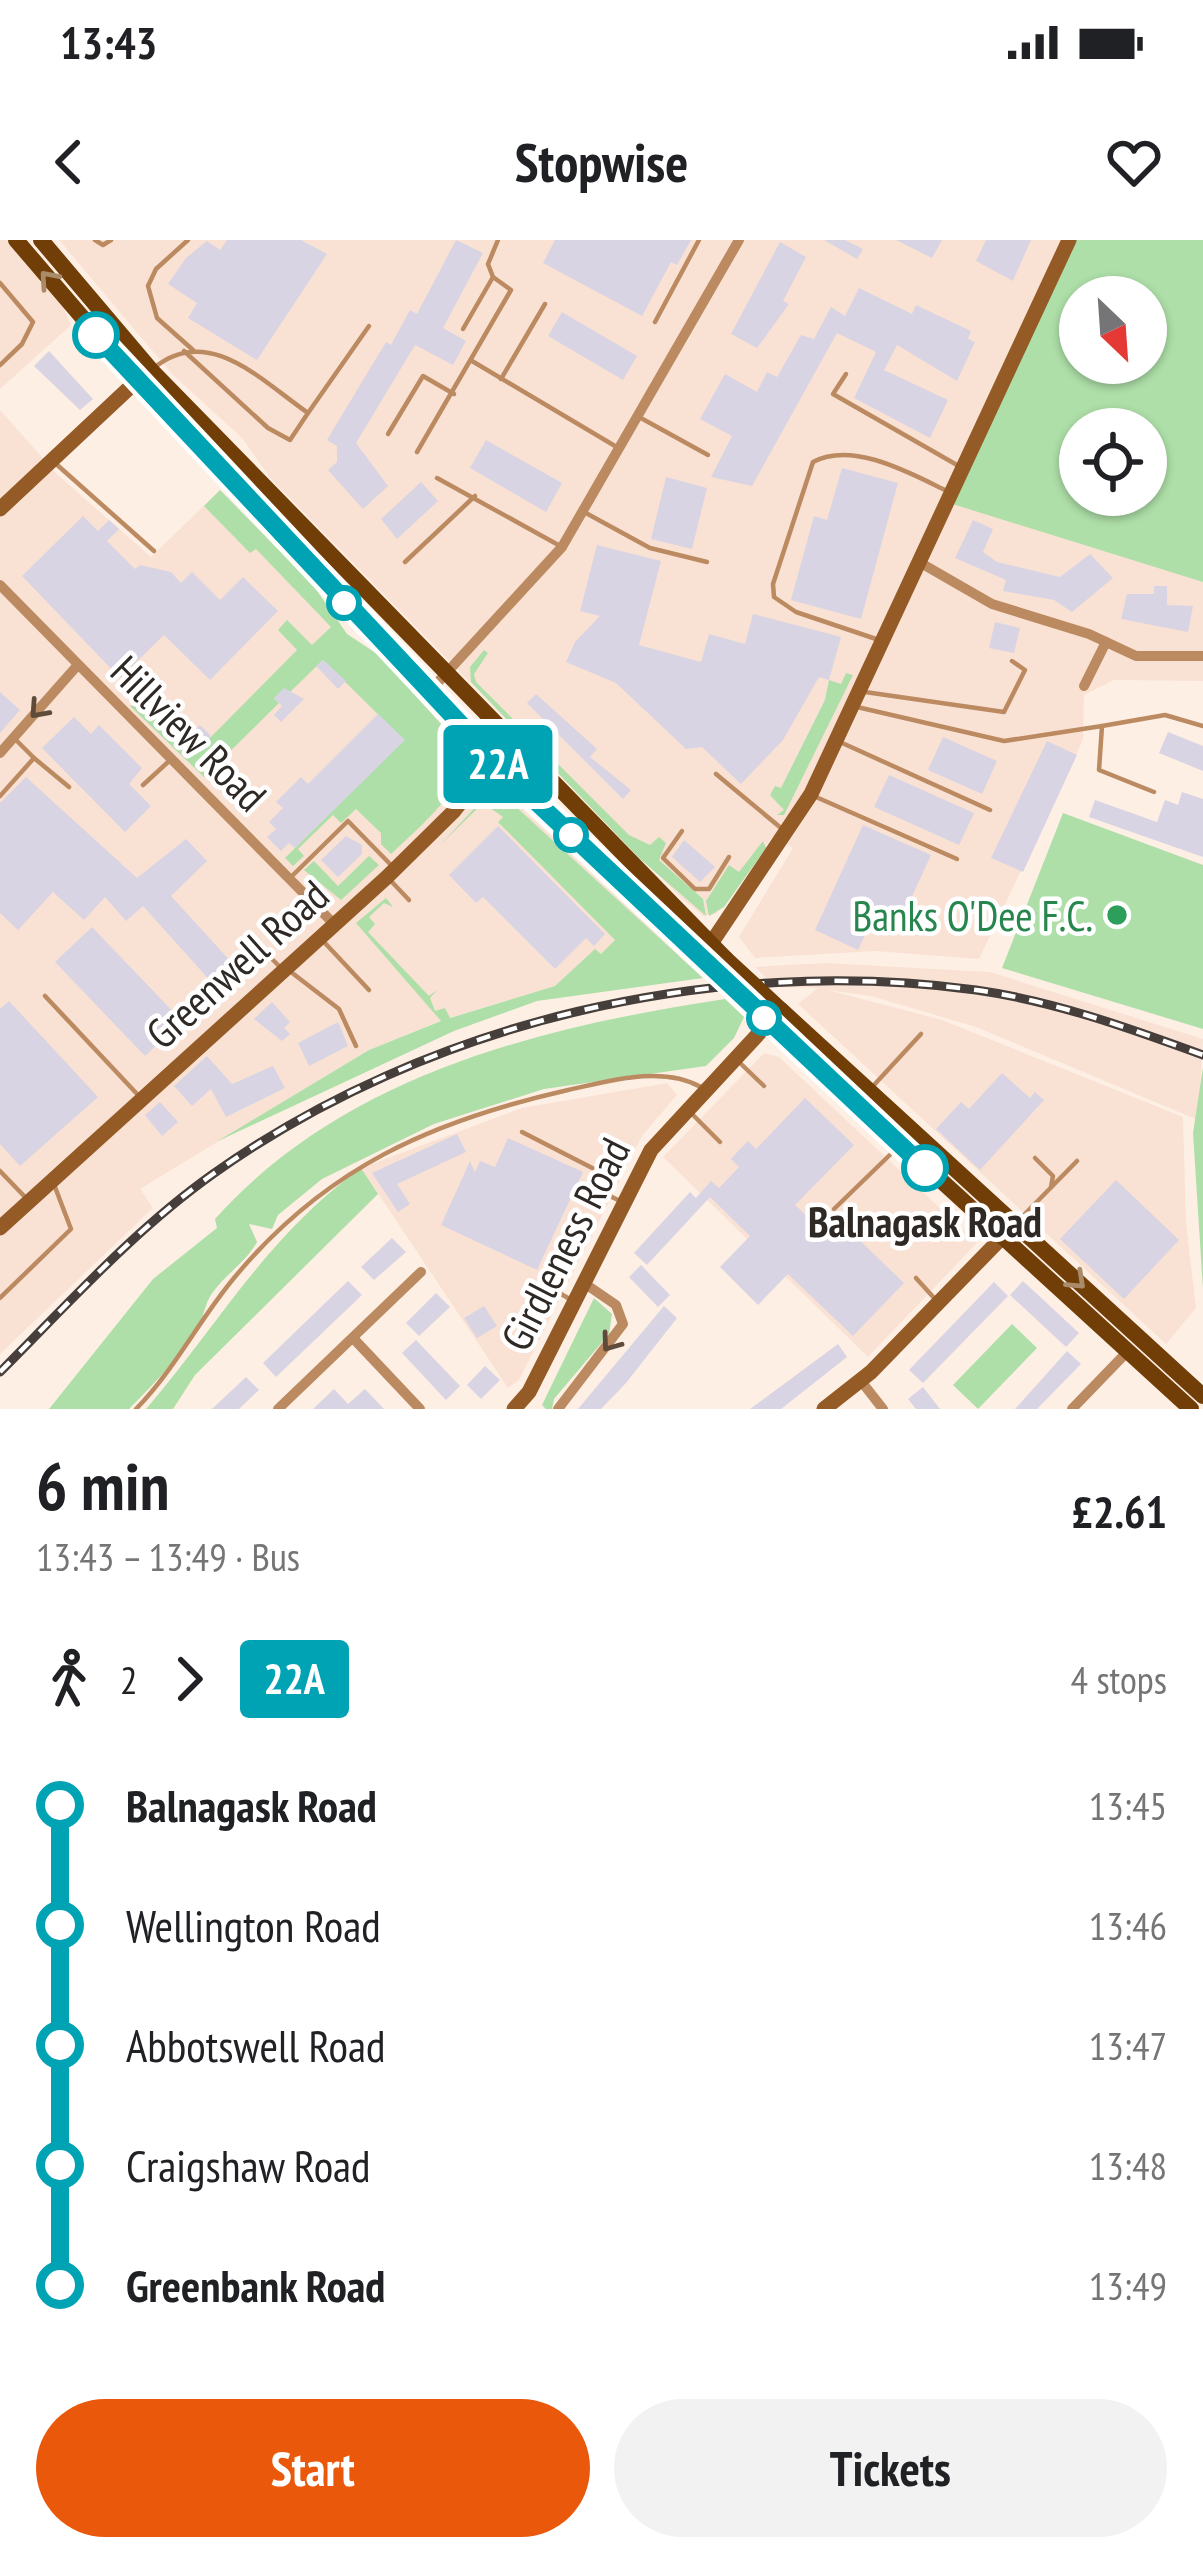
<!DOCTYPE html>
<meta charset="utf-8">
<style>
:root{--surface:#fff;--page:#f2f2f2;--text:#202124;--muted:#757577;--accent:#ea580c}
body{margin:0;font-family:"PT Sans Narrow",sans-serif;background:var(--page);color:var(--text);height:100vh;display:flex;flex-direction:column;font-size:45px;white-space:nowrap}
*{box-sizing:border-box;margin:0}
p{font-size:39px;color:var(--muted)}
.icon{flex:none;width:66px;height:66px;fill:none;stroke:currentColor;stroke-width:2;stroke-linecap:round;stroke-linejoin:round}
.map{position:relative;height:1169px;overflow:hidden}
.drawer{display:flex;flex-direction:column;background:var(--surface);flex:1}
.drawer>*{flex:none}
.badge{padding:0 24px;border-radius:9px;font-size:42px;line-height:78px}
.needle{width:78px;rotate:155deg}
.controls{position:absolute;left:1059px;top:36px;display:grid;gap:24px}
.controls a{display:grid;place-items:center;width:108px;height:108px;border-radius:50%;background:var(--surface);box-shadow:0 3px 9px #0004;font-size:60px}
.map>.badge{position:absolute;translate:-50% -50%;box-shadow:0 0 0 6px #fff}
.legs{display:flex;align-items:center;gap:18px;height:132px;padding:0 36px;font-size:39px}
.legs p{margin-inline-start:auto}
.summary{display:flex;align-items:center;justify-content:space-between;height:204px;padding:0 36px}
h1{font-size:66px;font-weight:700;line-height:90px}
.primary-button{display:flex;gap:24px;margin-top:auto;padding:24px 36px}
.primary-button a{flex:1;height:138px;border-radius:72px;background:var(--accent);color:#fff;font-size:48px;font-weight:700;line-height:138px;text-align:center}
.primary-button a+a{background:var(--page);color:var(--text)}
ul{padding:0 36px;list-style:none}
li{display:flex;align-items:center;gap:42px;height:120px;font-size:45px}
li i{display:grid;place-items:center;width:18px;height:100%;margin:0 15px;background:currentColor}
li i::after{content:'';width:30px;height:30px;margin:-15px;border:9px solid;border-radius:50%;background:var(--surface)}
li p{margin-inline-start:auto}
li:first-child i{background:linear-gradient(#0000 50%,currentColor 0)}
li:last-child i{background:linear-gradient(currentColor 50%,#0000 0)}
.status{display:flex;justify-content:space-between;align-items:center;height:84px;padding:0 60px;background:var(--surface);direction:ltr}
.status svg{height:33px;fill:currentColor}
header{display:flex;justify-content:space-between;align-items:center;height:156px;padding:0 36px;background:var(--surface);font-size:54px;font-weight:700}
.map>svg:first-child{display:block}
.built{fill:#f9e2d4}
.green{fill:#aedfa8;fill-rule:evenodd}
.building{fill:#d9d4e3}
.lines{fill:none;stroke-linecap:round;stroke-linejoin:round}
.lane{stroke:#bc8a61;stroke-width:4.5}
.street{stroke:#bc8a61;stroke-width:10}
.secondary{stroke:#945b26;stroke-width:15}
.primary{stroke:#703e06;stroke-width:16}
.rail-casing{stroke:#453e3a;stroke-width:9}
.rail{stroke:#fff;stroke-width:4.5;stroke-dasharray:14;stroke-linecap:butt}
.primary-bridge{stroke:#703e06;stroke-width:16}
.oneway{stroke:#a98b6a}
.oneway2{stroke:#604b3b}
.line-1-casing{stroke:#fff;stroke-width:27}
.line-1{stroke:#00a3b4;stroke-width:18}
.stop-1-dot{fill:#fff;stroke:#00a3b4;stroke-width:6}
.leisure-dot{fill:#2e9e5b;stroke:#fff;stroke-width:4.5}
.labels{text-anchor:middle;dominant-baseline:central;stroke-width:9;stroke-linejoin:round;paint-order:stroke}
.street-label{font-size:42px;fill:#2f2926;stroke:#fff}
.leisure-label{font-size:42px;fill:#27864d;stroke:#fff;text-anchor:end}
.stop-label{font-size:42px;font-weight:bold;fill:#2f2926;stroke:#fff}
</style>
<div class="status"><b>13:43</b><svg viewBox="0 0 49 12"><path d="M0 12V9h3v3zM5 12V6h3v6zM10 12V3h3v9zM15 12V0h3v12zM26 1h20v11H26zM47 4h2v5h-2z"/></svg></div>
<header><svg class="icon" aria-label="back" viewBox="0 0 24 24"><path d="M15 5l-7 7 7 7"/></svg>Stopwise<svg class="icon" aria-label="heart" viewBox="0 0 24 24"><path d="M12 20l-8-8c-3-5 5-10 8-4 3-6 11-1 8 4z"/></svg></header>
<div class="map">
<svg width="1203" height="1169" viewBox="0 0 1203 1169">
<rect width="100%" height="100%" fill="#feefe5"/>
<g class="built">
<polygon points="0,0 19,0 51,40 71,85 0,149"/>
<polygon points="59,0 1060,0 947,259 1203,341 1203,441 1114,440 1084,455 1083,500 979,719 875,711 755,718 739,697 793,608 773,596 716,674 703,676 681,658 271,239 242,198 172,134"/>
<polygon points="0,170 58,235 151,317 220,250 313,345 347,394 380,416 515,562 680,716 555,746 442,780 369,810 140,949 153,968 0,1114"/>
<polygon points="825,723 990,732 1203,799 1198,880 976,787 871,756 828,750 942,780 1183,877 1186,983 1196,1068 1166,1104 798,764 818,748 776,747 755,727"/>
<polygon points="764,813 779,817 977,1003 868,1117 663,917"/>
<polygon points="667,843 677,855 642,896 519,1140 508,1148 361,928 522,868"/>
</g>
<g class="green">
<path d="M1069,0h134v342l-257,-80zM1080,57h66v66h-66zM1080,189h66v66h-66z"/>
<path d="M220,250l93,95 34,49 33,22 85,95c4,36 -50,80 -74,103l-10,-10v-11l-25,-24 -15,14 -8,-8 -35,34 6,7 -11,10 -8,-8 119,-118 -81,-80 -34,33 -15,5 5,5 -75,74 -74,-71 11,-3 54,50 102,-103 -19,-20 9,-10 25,25 19,-18 -75,-78 -6,4 -46,-47z"/>
<polygon points="484,410 488,413 474,434 476,442 629,595 650,605 659,597 666,603 659,620 703,659 706,676 639,618 471,442 470,427"/>
<polygon points="846,433 853,435 784,575 777,575 784,570 770,555 775,546 781,548 825,460 829,440 841,444"/>
<polygon points="502,554 703,738 537,761 454,791 216,902 369,810 441,781 356,683 386,658 393,667 384,663 369,677 375,684 368,692 429,756 437,750 430,758 435,771 445,768 450,778 555,746 595,709 601,714 615,700 498,582 503,577 483,563 440,605 483,559"/>
<polygon points="1063,573 1203,625 1203,789 1002,728"/>
<polygon points="763,601 766,608 724,667 709,676 706,661 729,625 739,632"/>
<polygon points="369,616 379,625 341,660 304,630 314,621 338,646"/>
<path d="M725,759l19,18 -10,21 -28,28 -162,23 -110,35 -112,55 -44,36 -6,14 -23,-5 8,18c-10,19 -31,32 -44,50 -9,12 -8,23 -15,35 -19,31 -43,56 -69,82h-80l104,-130 64,-51 -2,-9c129,-144 325,-192 510,-220z"/>
<polygon points="1203,827 1203,1049 1193,893"/>
<path d="M361,928l17,26 -183,181 -22,34h-27c76,-89 121,-173 215,-241z"/>
<polygon points="594,1058 612,1074 609,1094 554,1159 552,1169 546,1169 542,1165"/>
<polygon points="1012,1084 1037,1108 978,1169 953,1145"/>
</g>
<g class="building">
<polygon points="227,0 301,0 327,14 257,120 188,78 197,63 168,44 186,18 207,1 220,10"/>
<polygon points="456,0 483,13 443,88 466,101 453,125 415,105 356,203 388,246 363,269 328,230 337,222 337,206 327,200 386,102 391,105 410,70 417,74"/>
<polygon points="555,0 691,0 677,25 671,22 642,76 543,23"/>
<polygon points="824,0 845,0 863,9 857,19"/>
<polygon points="896,0 942,0 932,18"/>
<polygon points="986,0 1031,0 1013,41 976,21"/>
<polygon points="780,2 806,17 783,61 789,64 757,108 731,94"/>
<polygon points="859,48 912,74 916,65 971,91 968,99 975,102 957,141 897,105 884,130 948,160 930,198 854,158 876,112 837,93 752,246 711,237 732,196 700,179 725,134 757,152 767,132 777,137 801,95 814,99 831,67 845,76"/>
<polygon points="562,72 637,116 623,140 548,96"/>
<polygon points="49,111 93,159 80,170 34,126"/>
<polygon points="486,200 562,243 546,272 470,228"/>
<polygon points="842,228 898,243 861,379 791,360 814,276 827,280"/>
<polygon points="666,237 707,248 692,309 651,299"/>
<polygon points="421,242 438,261 397,299 381,279"/>
<polygon points="83,276 98,291 109,280 119,289 107,301 135,329 140,325 171,332 181,343 192,332 220,360 243,337 278,371 210,440 164,395 120,438 22,336"/>
<polygon points="973,280 993,289 983,312 997,322 1060,337 1090,314 1113,338 1072,372 1054,360 1003,351 1006,340 955,318"/>
<polygon points="597,305 661,321 639,405 701,422 709,394 745,404 753,374 841,397 829,440 819,437 783,500 741,544 702,507 686,509 616,443 566,422 575,402 600,376 580,371"/>
<polygon points="1154,346 1167,346 1167,365 1193,366 1188,392 1121,379 1127,354 1154,354"/>
<polygon points="995,382 1020,388 1014,413 989,408"/>
<polygon points="323,420 346,441 338,449 316,426"/>
<polygon points="284,448 304,459 281,482 274,475 282,466 274,458"/>
<polygon points="0,452 20,470 0,493"/>
<polygon points="536,454 597,509 590,517 631,550 623,559 527,463"/>
<polygon points="378,474 405,500 295,608 289,603 281,611 267,597 276,589 269,582 283,568 276,562 301,537 308,544"/>
<polygon points="74,477 91,494 99,485 142,528 129,544 151,566 125,592 42,508"/>
<polygon points="200,485 211,496 197,511 185,500"/>
<polygon points="1168,492 1203,506 1203,531 1159,513"/>
<polygon points="943,497 997,521 982,554 928,530"/>
<polygon points="1047,501 1077,515 1023,632 991,618"/>
<polygon points="889,535 974,573 959,605 874,567"/>
<polygon points="26,537 137,638 186,599 207,621 171,656 244,736 223,755 143,666 126,681 105,657 84,680 53,652 18,690 0,673 0,563"/>
<polygon points="1182,552 1203,559 1203,617 1089,577 1095,560 1157,582 1165,560 1178,565"/>
<polygon points="863,585 931,615 898,687 874,676 858,710 815,690"/>
<polygon points="498,586 605,694 594,706 586,698 555,729 483,657 476,663 449,635"/>
<polygon points="346,596 362,605 362,614 338,637 321,620"/>
<polygon points="684,600 715,627 700,642 672,617"/>
<polygon points="92,687 182,781 145,816 55,722"/>
<polygon points="9,761 98,857 20,926 0,904 0,769"/>
<polygon points="272,762 290,782 284,788 290,794 282,801 254,779"/>
<polygon points="338,782 348,806 309,826 298,803"/>
<polygon points="207,816 232,844 273,826 285,848 226,877 211,849 192,866 174,846"/>
<polygon points="1002,833 1030,858 1035,852 1044,860 980,930 936,889 961,862 969,869"/>
<polygon points="805,858 854,905 795,965 836,1003 849,990 904,1043 853,1096 788,1034 758,1065 720,1027 750,996 710,957 647,1025 634,1013 690,952 696,958 711,941 719,948 739,927 731,919 739,910 748,901 756,909"/>
<polygon points="160,862 178,882 162,896 145,875"/>
<polygon points="457,894 466,912 397,944 410,964 398,972 372,933"/>
<polygon points="508,898 583,932 537,1030 441,985 470,921 475,932 480,921 495,927"/>
<polygon points="1116,940 1179,1000 1124,1059 1060,999"/>
<polygon points="392,998 406,1012 374,1040 361,1027"/>
<polygon points="641,1025 670,1055 658,1067 629,1037"/>
<polygon points="348,1041 362,1055 276,1137 263,1123"/>
<polygon points="1023,1041 1079,1093 1066,1107 1010,1055"/>
<polygon points="994,1042 1008,1056 923,1143 909,1130"/>
<polygon points="436,1053 450,1067 419,1096 406,1083"/>
<polygon points="484,1066 497,1086 477,1098 464,1078"/>
<polygon points="664,1066 677,1078 626,1143 601,1169 578,1169"/>
<polygon points="416,1100 460,1146 446,1160 402,1113"/>
<polygon points="838,1104 847,1117 781,1169 750,1169"/>
<polygon points="1067,1111 1081,1124 1037,1169 1015,1169"/>
<polygon points="485,1126 500,1140 481,1159 467,1145"/>
<polygon points="246,1137 259,1150 239,1169 212,1169"/>
<polygon points="923,1147 940,1169 916,1169 908,1159"/>
<polygon points="334,1149 348,1164 365,1149 384,1169 313,1169"/>
</g>
<g class="lines">
<g class="lane">
<polyline points="95,0 103,5 111,0"/>
<polyline points="188,0 156,29 148,46 157,78 193,110"/>
<polyline points="0,43 33,82 22,104 0,125"/>
<polyline points="655,82 699,0"/>
<polyline points="463,89 493,37"/>
<polyline points="472,121 615,206"/>
<path d="M155,127c54,-43 107,14 153,46l-18,27 -22,-12 -84,-77"/>
<polyline points="846,134 833,154 957,225"/>
<polyline points="501,139 545,64"/>
<polyline points="308,173 369,86"/>
<polyline points="639,177 708,215"/>
<polyline points="388,194 423,136 454,154"/>
<polyline points="417,212 511,50 493,37 488,24 498,0"/>
<polyline points="55,223 154,311"/>
<polyline points="437,238 562,307"/>
<polyline points="584,272 650,308 707,322"/>
<polyline points="405,322 475,256"/>
<path d="M879,400l-83,-28 -22,-15 -1,-13 40,-122c39,-21 95,10 132,28"/>
<polyline points="865,452 1004,472 1025,430 1012,421"/>
<polyline points="857,467 1004,501 1102,486 1099,530 1154,552"/>
<polyline points="1102,486 1165,475 1203,486"/>
<polyline points="840,502 990,570"/>
<polyline points="34,518 69,547"/>
<polyline points="716,534 781,588"/>
<polyline points="143,545 168,522"/>
<polyline points="0,556 34,518 14,498"/>
<polyline points="816,557 957,619"/>
<polyline points="682,591 663,618 695,649 709,649 729,617"/>
<polyline points="293,635 348,581 391,625"/>
<polyline points="391,641 409,660"/>
<polyline points="324,702 369,750"/>
<polyline points="261,708 280,727"/>
<polyline points="291,732 339,769 356,806"/>
<polyline points="45,756 138,855"/>
<polyline points="739,822 764,846"/>
<polyline points="874,845 921,794"/>
<polyline points="692,874 720,902"/>
<polyline points="522,892 602,933 594,948 618,960"/>
<polyline points="1035,918 1053,936 1051,947"/>
<polyline points="0,931 26,958"/>
<polyline points="834,969 897,908"/>
<polyline points="1018,981 1077,921"/>
<polyline points="916,1038 935,1059"/>
<polyline points="547,1046 568,1058"/>
<polyline points="0,1058 71,989 55,947"/>
<path d="M136,1169c39,-40 63,-89 98,-131 91,-110 197,-157 334,-188 41,-9 94,-25 133,-3"/>
</g>
<g class="street">
<polyline points="919,322 992,364 1089,394 1136,416 1203,416"/>
<polyline points="0,345 335,685"/>
<polyline points="1084,446 1106,402"/>
<polyline points="428,453 562,307 739,0"/>
<polyline points="0,513 76,427"/>
<polyline points="353,1098 420,1169"/>
<polyline points="861,1141 883,1169"/>
<polyline points="278,1169 421,1032"/>
<polyline points="558,1169 623,1084 616,1065 584,1043"/>
<polyline points="1072,1169 1128,1111"/>
</g>
<g class="secondary">
<polyline points="0,269 143,135"/>
<polyline points="706,711 811,554 1069,0"/>
<polyline points="0,988 387,637 453,572 509,501"/>
<polyline points="514,1169 529,1152 651,910 775,776"/>
<polyline points="824,1169 871,1132 1015,984"/>
</g>
<g class="primary">
<polyline points="16,0 136,140 428,453 710,727"/>
<polyline points="41,0 151,130 726,719"/>
<polyline points="781,770 1203,1156"/>
<polyline points="762,777 1191,1169"/>
</g>
<g class="rail-casing">
<path id="rail" d="M0,1132c68,-68 134,-142 213,-198 215,-153 502,-219 763,-184 78,11 153,38 227,65"/>
</g>
<use href="#rail" class="rail"/>
<g class="primary-bridge">
<polyline points="726,719 781,770"/>
<polyline points="710,727 762,777"/>
</g>
</g>
<defs><path id="oneway-chevron" d="M-2-3.5L2.5 0L-2 3.5" fill="none" stroke-width="1.6" stroke-linecap="round" stroke-linejoin="round" transform="scale(3)"/></defs>
<g class="oneway">
<use href="#oneway-chevron" transform="translate(48 39) rotate(-131)"/>
<use href="#oneway-chevron" transform="translate(1077 1041) rotate(43)"/>
</g>
<g class="oneway2">
<use href="#oneway-chevron" transform="translate(38 470) rotate(132)"/>
<use href="#oneway-chevron" transform="translate(610 1103) rotate(126)"/>
</g>
<g class="lines">
<g class="line-1-casing">
<polyline id="line-1" points="96,95 512,539 925,928"/>
</g>
<use href="#line-1" class="line-1"/>
</g>
<g class="stop-1-dot">
<circle cx="96" cy="95" r="21"/>
<circle cx="344" cy="363" r="15"/>
<circle cx="571" cy="595" r="15"/>
<circle cx="764" cy="778" r="15"/>
<circle cx="925" cy="928" r="21"/>
</g>
<circle class="leisure-dot" cx="1117" cy="675" r="12"/>
<g class="labels">
<g class="street-label">
<text transform="translate(189 493) rotate(45)">Hillview Road</text>
<text transform="translate(237 724) rotate(-42)">Greenwell Road</text>
<text transform="translate(565 1004) rotate(-63)">Girdleness Road</text>
</g>
<g class="leisure-label">
<text x="1093" y="675">Banks O'Dee F.C.</text>
</g>
<g class="stop-label">
<text x="925" y="981">Balnagask Road</text>
</g>
</g>
</svg>
<div class="controls">
<a><svg class="needle" viewBox="-14 -14 28 28"><path d="M0-13l5 13h-10z" fill="#e53935"/><path d="M0 13l5-13h-10z" fill="#757577"/></svg></a>
<a><svg class="icon" aria-label="locate" viewBox="0 0 24 24"><circle cx="12" cy="12" r="6"/><path d="M12 2v4M12 18v4M2 12h4M18 12h4"/></svg></a>
</div>
<b class="badge" style="left:498px;top:524px;background:#00a3b4;color:#fff">22A</b>
</div>
<section class="drawer">
<div class="summary"><div><h1>6 min</h1><p>13:43 – 13:49 · Bus</p></div><b>£2.61</b></div>
<div class="legs"><svg class="icon" aria-label="walk" viewBox="0 0 24 24"><circle cx="13" cy="4" r="2"/><path d="M13 8l-2 6 4 7M11 14l-3 7M7 12l3-4h3l4 4"/></svg>2<svg class="icon" aria-label="forward" viewBox="0 0 24 24"><path d="M9 5l7 7-7 7"/></svg><b class="badge" style="background:#00a3b4;color:#fff">22A</b><p>4 stops</p></div>
<ul>
<li><i style="color:#00a3b4"></i><b>Balnagask Road</b><p>13:45</p></li>
<li><i style="color:#00a3b4"></i><span>Wellington Road</span><p>13:46</p></li>
<li><i style="color:#00a3b4"></i><span>Abbotswell Road</span><p>13:47</p></li>
<li><i style="color:#00a3b4"></i><span>Craigshaw Road</span><p>13:48</p></li>
<li><i style="color:#00a3b4"></i><b>Greenbank Road</b><p>13:49</p></li>
</ul>
<div class="primary-button"><a>Start</a><a>Tickets</a></div>
</section>
